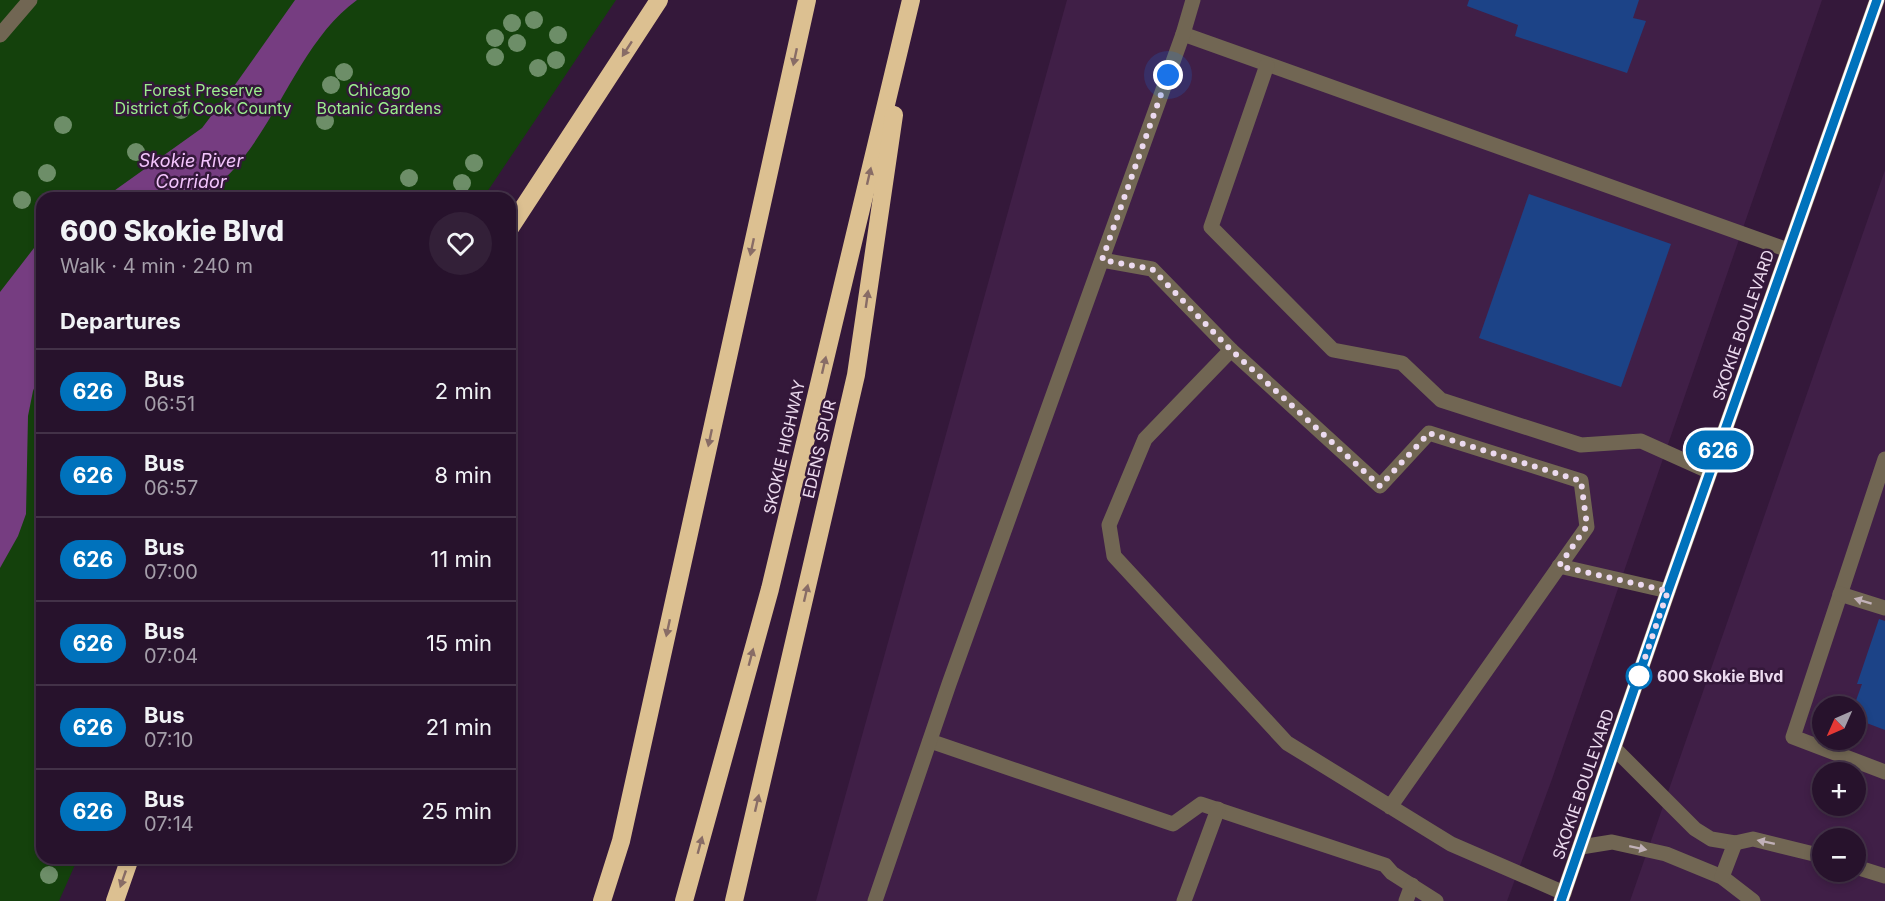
<!DOCTYPE html>
<meta charset="utf-8">
<style>
:root{--surface:#27122c;--page:#332038;--text:#f1f3f6;--muted:#a49ea9;--line:#433248}
body{margin:0;font-family:Inter,sans-serif;background:var(--page);color:var(--text);height:100vh;display:flex;flex-direction:column;font-size:22px;white-space:nowrap}
*{box-sizing:border-box;margin:0}
p{font-size:20px;color:var(--muted)}
.icon{flex:none;width:33px;height:33px;fill:none;stroke:currentColor;stroke-width:2;stroke-linecap:round;stroke-linejoin:round}
.map{position:relative;flex:1;overflow:hidden}
.details{position:absolute;left:36px;top:192px;width:480px;height:672px;display:flex;flex-direction:column;background:var(--surface);border-radius:18px;box-shadow:0 3px 9px #0003,0 0 0 2px var(--line)}
.details>*{flex:none}
.badge{padding:0 12px;border-radius:20px;font-size:21px;line-height:39px}
.needle{width:39px;rotate:225deg}
.tools{position:absolute;left:1812px;top:696px;display:grid;gap:12px}
.tools a{display:grid;place-items:center;width:54px;height:54px;border-radius:50%;background:var(--surface);box-shadow:0 3px 9px #0003,0 0 0 2px var(--line);font-size:30px}
.you{position:absolute;width:30px;height:30px;margin:-15px;border:4px solid #fff;border-radius:50%;background:#1a73e8;box-shadow:0 0 0 9px #1a73e833}
.map>.badge{position:absolute;translate:-50% -50%;box-shadow:0 0 0 3px #fff}
h2{padding:0 24px;font-size:22px;line-height:54px}
.round{display:grid;place-items:center;flex:none;width:63px;height:63px;border-radius:32px;background:var(--page)}
.head{display:flex;align-items:center;justify-content:space-between;height:102px;padding:0 24px}
h1{font-size:28px;font-weight:800;line-height:45px}
ul{padding:0;list-style:none}
li{display:flex;align-items:center;gap:18px;height:84px;padding:0 24px;border-top:2px solid var(--line)}
li div{flex:1}
li b{display:block;font-size:22px}
li em{font-style:normal}
li .badge{min-width:66px;font-weight:700;text-align:center}
.map>svg:first-child{display:block}
.built{fill:#401f47;fill-rule:evenodd}
.green{fill:#14410c}
.water{fill:#763d81}
.building{fill:#1c4387}
.lines{fill:none;stroke-linecap:round;stroke-linejoin:round}
.service{stroke:#716653;stroke-width:15}
.secondary{stroke:#9c8a6c;stroke-width:15}
.motorway{stroke:#dcc091;stroke-width:18}
.tree{fill:#6d8e68}
.oneway{fill:#886c66}
.oneway2{fill:#c1b1b8}
.line-casing{stroke:#fff;stroke-width:14}
.line{stroke:#0072bc;stroke-width:9}
.walk{stroke:#ecdaef;stroke-width:6;stroke-dasharray:0 10.8}
.stop-dot{fill:#fff;stroke:#0072bc;stroke-width:3}
.labels{text-anchor:middle;dominant-baseline:central;stroke-width:5;stroke-linejoin:round;paint-order:stroke}
.park-label{font-size:16px;fill:#9bee8d;stroke:#34183a}
.street-label{font-size:16px;fill:#ecdaef;stroke:#34183a}
.stop-label{font-size:16px;font-weight:bold;fill:#ecdaef;stroke:#34183a;text-anchor:start}
.water-label{font-size:18px;font-style:italic;fill:#f4c5fd;stroke:#34183a}
</style>
<div class="map">
<svg width="1885" height="901" viewBox="0 0 1885 901">
<rect width="100%" height="100%" fill="#34183a"/>
<g class="built">
<polygon points="1067,0 1822,0 1552,779 1507,901 816,901"/>
<path d="M1885,170v731h-255zM1822,706h34v34h-34zM1822,772h34v34h-34zM1822,838h34v34h-34z"/>
</g>
<polygon class="green" points="0,0 616,0 483,198 42,198 42,858 78,858 59,901 0,901"/>
<g class="water">
<path d="M295,0h62c-66,47 -87,157 -158,198h-95l98,-70 35,-46z"/>
<polygon points="42,242 42,368 33,391 28,416 26,514 18,536 0,568 0,292 34,248"/>
</g>
<g class="building">
<polygon points="1469,0 1639,0 1633,18 1646,21 1627,73 1515,36 1518,25 1467,6"/>
<polygon points="1529,194 1671,244 1621,387 1479,338"/>
<polygon points="1879,619 1885,621 1885,730 1856,719 1854,706 1862,684 1857,684"/>
</g>
<g class="lines">
<g class="service">
<polyline points="1183,34 1788,250"/>
<polyline points="0,35 30,0"/>
<polyline points="1267,65 1211,227 1333,350 1402,363 1441,400 1581,445 1641,441 1710,472"/>
<polyline points="1102,260 1152,269 1231,350"/>
<polyline points="1885,459 1793,737 1885,772"/>
<polyline points="1559,566 1668,591"/>
<polyline points="1840,594 1885,608"/>
<polyline points="930,741 1173,824 1201,804 1385,865 1392,873 1436,901"/>
<polyline points="1614,748 1695,829 1711,839 1735,843 1753,839 1822,856"/>
<polyline points="1390,807 1587,527 1581,481 1429,433 1380,486 1231,350 1145,439 1109,525 1114,556 1287,743 1451,844 1564,893"/>
<polyline points="1581,847 1612,842 1666,854 1722,877 1753,901"/>
<polyline points="1856,867 1885,876"/>
<polyline points="1722,877 1735,843"/>
<polyline points="875,901 949,684 1183,34 1193,0"/>
<polyline points="1184,901 1218,809"/>
<polyline points="1406,901 1412,885"/>
</g>
<polyline class="secondary" points="1561,901 1668,591 1877,0"/>
<g class="motorway">
<polyline points="510,228 659,0"/>
<polyline points="115,901 130,858"/>
<polyline points="602,901 621,841 807,0"/>
<polyline points="684,901 770,589 911,0"/>
<polyline points="734,901 856,375 894,115"/>
</g>
</g>
<g class="tree">
<circle cx="534" cy="20" r="9"/>
<circle cx="512" cy="23" r="9"/>
<circle cx="558" cy="35" r="9"/>
<circle cx="495" cy="38" r="9"/>
<circle cx="517" cy="43" r="9"/>
<circle cx="495" cy="57" r="9"/>
<circle cx="556" cy="60" r="9"/>
<circle cx="538" cy="68" r="9"/>
<circle cx="344" cy="72" r="9"/>
<circle cx="331" cy="85" r="9"/>
<circle cx="181" cy="110" r="9"/>
<circle cx="325" cy="121" r="9"/>
<circle cx="63" cy="125" r="9"/>
<circle cx="136" cy="152" r="9"/>
<circle cx="474" cy="163" r="9"/>
<circle cx="47" cy="173" r="9"/>
<circle cx="409" cy="178" r="9"/>
<circle cx="462" cy="183" r="9"/>
<circle cx="22" cy="200" r="9"/>
<circle cx="49" cy="875" r="9"/>
</g>
<defs><path id="oneway-solid" d="M-6-.8H1V-3.2L6.5 0L1 3.2V.8H-6Z" transform="scale(1.5)"/></defs>
<g class="oneway">
<use href="#oneway-solid" transform="translate(627 49) rotate(123)"/>
<use href="#oneway-solid" transform="translate(795 57) rotate(102)"/>
<use href="#oneway-solid" transform="translate(869 176) rotate(-77)"/>
<use href="#oneway-solid" transform="translate(752 247) rotate(102)"/>
<use href="#oneway-solid" transform="translate(867 299) rotate(-82)"/>
<use href="#oneway-solid" transform="translate(824 365) rotate(-77)"/>
<use href="#oneway-solid" transform="translate(710 438) rotate(102)"/>
<use href="#oneway-solid" transform="translate(806 593) rotate(-77)"/>
<use href="#oneway-solid" transform="translate(668 628) rotate(102)"/>
<use href="#oneway-solid" transform="translate(751 657) rotate(-75)"/>
<use href="#oneway-solid" transform="translate(757 803) rotate(-77)"/>
<use href="#oneway-solid" transform="translate(700 845) rotate(-75)"/>
<use href="#oneway-solid" transform="translate(123 879) rotate(109)"/>
</g>
<g class="oneway2">
<use href="#oneway-solid" transform="translate(1863 601) rotate(-163)"/>
<use href="#oneway-solid" transform="translate(1766 842) rotate(-168)"/>
<use href="#oneway-solid" transform="translate(1638 848) rotate(12)"/>
</g>
<g class="lines">
<g class="line-casing">
<polyline id="line" points="1561,901 1668,591 1877,0"/>
</g>
<use href="#line" class="line"/>
<polyline class="walk" points="1168,75 1102,260 1152,269 1231,350 1380,486 1429,433 1581,481 1587,526 1559,566 1668,591 1637,681 1639,676"/>
</g>
<circle class="stop-dot" cx="1639" cy="676" r="12"/>
<g class="labels">
<g class="park-label">
<text x="203" y="90">Forest Preserve<tspan x="203" dy="18">District of Cook County</tspan></text>
<text x="379" y="90">Chicago<tspan x="379" dy="18">Botanic Gardens</tspan></text>
</g>
<g class="street-label">
<text transform="translate(1743 325) rotate(-71)">SKOKIE BOULEVARD</text>
<text transform="translate(784 447) rotate(-77)">SKOKIE HIGHWAY</text>
<text transform="translate(819 449) rotate(-77)">EDENS SPUR</text>
<text transform="translate(1583 784) rotate(-71)">SKOKIE BOULEVARD</text>
</g>
<g class="stop-label">
<text x="1657" y="676">600 Skokie Blvd</text>
</g>
<g class="water-label">
<text x="191" y="160">Skokie River<tspan x="191" dy="21">Corridor</tspan></text>
</g>
</g>
</svg>
<div class="tools">
<a><svg class="needle" viewBox="-14 -14 28 28"><path d="M0-13l5 13h-10z" fill="#e53935"/><path d="M0 13l5-13h-10z" fill="#a49ea9"/></svg></a>
<a>+</a>
<a>−</a>
</div>
<div class="you" style="left:1168px;top:75px"></div>
<b class="badge" style="left:1718px;top:450px;background:#0072bc;color:#fff">626</b>
<section class="details">
<div class="head"><div><h1>600 Skokie Blvd</h1><p>Walk · 4 min · 240 m</p></div><a class="round"><svg class="icon" aria-label="heart" viewBox="0 0 24 24"><path d="M12 20l-8-8c-3-5 5-10 8-4 3-6 11-1 8 4z"/></svg></a></div>
<h2>Departures</h2>
<ul>
<li><span class="badge" style="background:#0072bc;color:#fff">626</span><div><b>Bus</b><p>06:51</p></div><em>2 min</em></li>
<li><span class="badge" style="background:#0072bc;color:#fff">626</span><div><b>Bus</b><p>06:57</p></div><em>8 min</em></li>
<li><span class="badge" style="background:#0072bc;color:#fff">626</span><div><b>Bus</b><p>07:00</p></div><em>11 min</em></li>
<li><span class="badge" style="background:#0072bc;color:#fff">626</span><div><b>Bus</b><p>07:04</p></div><em>15 min</em></li>
<li><span class="badge" style="background:#0072bc;color:#fff">626</span><div><b>Bus</b><p>07:10</p></div><em>21 min</em></li>
<li><span class="badge" style="background:#0072bc;color:#fff">626</span><div><b>Bus</b><p>07:14</p></div><em>25 min</em></li>
</ul>
</section>
</div>
